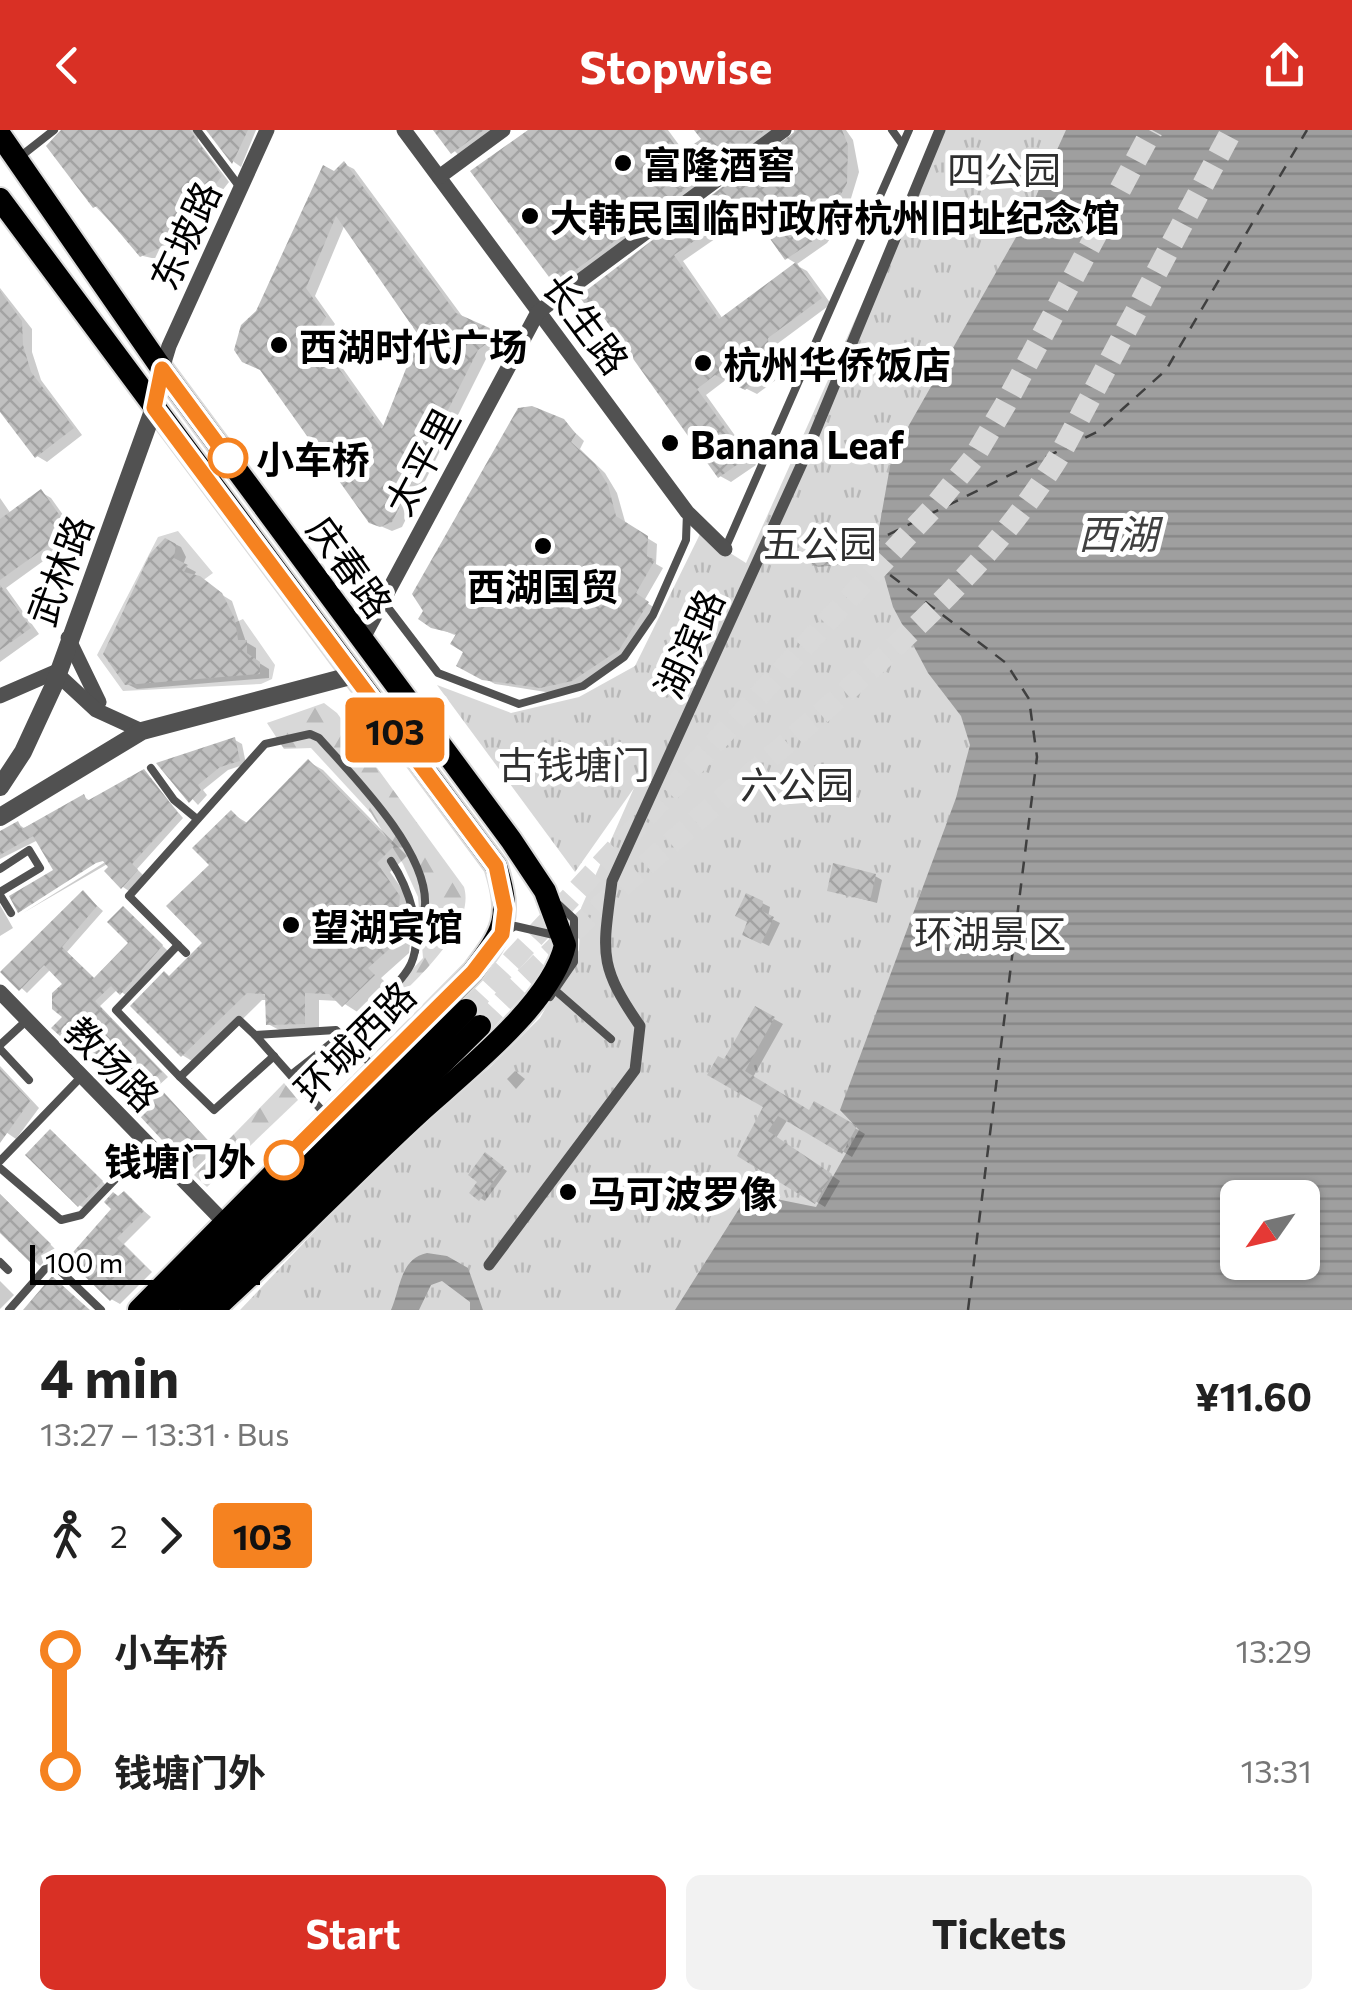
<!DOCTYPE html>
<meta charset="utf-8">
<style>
:root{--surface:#fff;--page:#f2f2f2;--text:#222;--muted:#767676;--accent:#d93025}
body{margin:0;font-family:Commissioner,"Noto Sans SC",sans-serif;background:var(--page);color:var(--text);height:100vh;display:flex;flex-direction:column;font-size:38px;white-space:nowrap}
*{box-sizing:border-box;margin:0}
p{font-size:32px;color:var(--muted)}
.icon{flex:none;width:55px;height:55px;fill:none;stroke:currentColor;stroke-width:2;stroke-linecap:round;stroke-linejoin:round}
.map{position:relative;height:1180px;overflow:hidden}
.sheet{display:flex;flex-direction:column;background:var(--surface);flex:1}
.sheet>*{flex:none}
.badge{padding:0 20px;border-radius:8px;font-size:35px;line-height:65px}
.needle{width:65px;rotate:236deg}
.fabs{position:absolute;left:1220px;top:1050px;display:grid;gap:20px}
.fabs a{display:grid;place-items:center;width:100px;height:100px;border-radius:15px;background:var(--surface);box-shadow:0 2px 8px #0004;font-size:50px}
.scale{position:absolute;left:30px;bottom:25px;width:230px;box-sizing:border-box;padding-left:10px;border:5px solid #000;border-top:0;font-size:28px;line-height:35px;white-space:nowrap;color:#000;-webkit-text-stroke:8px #fff;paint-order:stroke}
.map>.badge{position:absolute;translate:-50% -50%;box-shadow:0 0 0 5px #fff}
.legs{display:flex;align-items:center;gap:15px;height:110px;padding:0 40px;font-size:32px}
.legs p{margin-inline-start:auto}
.headline{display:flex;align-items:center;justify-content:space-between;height:170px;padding:0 40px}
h1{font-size:55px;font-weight:700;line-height:75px}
.primary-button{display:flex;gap:20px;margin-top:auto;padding:20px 40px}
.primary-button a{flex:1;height:115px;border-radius:15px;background:var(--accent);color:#fff;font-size:40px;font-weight:700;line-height:115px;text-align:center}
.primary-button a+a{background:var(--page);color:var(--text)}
ul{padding:0 40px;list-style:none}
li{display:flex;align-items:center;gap:35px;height:120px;font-size:38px}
li i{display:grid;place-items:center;width:15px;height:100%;margin:0 12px;background:currentColor}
li i::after{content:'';width:25px;height:25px;margin:-12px;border:8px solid;border-radius:50%;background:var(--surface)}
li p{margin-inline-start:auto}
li:first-child i{background:linear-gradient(#0000 50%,currentColor 0)}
li:last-child i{background:linear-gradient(currentColor 50%,#0000 0)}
header{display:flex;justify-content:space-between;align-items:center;height:130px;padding:0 40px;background:var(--accent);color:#fff;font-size:45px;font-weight:700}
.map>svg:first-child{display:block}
.grass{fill:#d8d8d8}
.forest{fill:url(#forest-firs)}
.park{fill:url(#park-tufts);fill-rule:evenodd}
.water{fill:url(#water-rules);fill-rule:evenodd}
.shadow{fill:#0003;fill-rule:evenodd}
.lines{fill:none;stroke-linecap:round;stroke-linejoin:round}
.ferry{stroke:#404040;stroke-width:2.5;stroke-dasharray:12 10;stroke-linecap:butt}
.building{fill:url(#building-cross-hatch);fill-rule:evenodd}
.primary-tunnel{stroke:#d9d9d9;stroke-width:22;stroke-dasharray:22 11;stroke-linecap:butt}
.primary-casing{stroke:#dbdbdb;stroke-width:26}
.service{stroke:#515151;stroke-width:8}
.pedestrian{stroke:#515151;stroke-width:11}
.minor{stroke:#515151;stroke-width:15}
.tertiary{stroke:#515151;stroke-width:18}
.primary{stroke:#000;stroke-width:22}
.line-1-casing{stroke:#fff;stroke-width:22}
.line-1{stroke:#f58220;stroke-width:15}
.poi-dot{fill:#000;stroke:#fff;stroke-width:4}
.stop-1-dot{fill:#fff;stroke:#f58220;stroke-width:5}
.labels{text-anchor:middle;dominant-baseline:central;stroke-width:10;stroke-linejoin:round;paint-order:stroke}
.poi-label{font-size:38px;font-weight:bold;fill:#000;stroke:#fff;text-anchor:start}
.park-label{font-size:38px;fill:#2f2f2f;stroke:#fff}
.street-label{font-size:38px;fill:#000;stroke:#fff}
.stop-label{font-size:38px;font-weight:bold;fill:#000;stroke:#fff;text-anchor:start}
.water-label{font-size:40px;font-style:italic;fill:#404040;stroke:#fff}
</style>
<header><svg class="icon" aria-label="back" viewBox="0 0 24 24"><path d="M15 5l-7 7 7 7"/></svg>Stopwise<svg class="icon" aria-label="share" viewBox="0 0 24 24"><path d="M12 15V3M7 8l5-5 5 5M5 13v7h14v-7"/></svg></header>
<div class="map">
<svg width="1352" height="1180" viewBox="0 0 1352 1180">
<defs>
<pattern id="forest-firs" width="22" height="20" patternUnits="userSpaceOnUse" patternTransform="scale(2.5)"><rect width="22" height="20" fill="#d8d8d8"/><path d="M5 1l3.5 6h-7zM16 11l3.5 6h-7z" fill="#b8b8b8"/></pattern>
<pattern id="park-tufts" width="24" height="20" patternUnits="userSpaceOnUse" patternTransform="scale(2.5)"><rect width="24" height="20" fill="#d8d8d8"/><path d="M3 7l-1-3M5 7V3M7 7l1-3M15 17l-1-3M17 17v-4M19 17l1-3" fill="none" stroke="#b8b8b8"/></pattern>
<pattern id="water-rules" width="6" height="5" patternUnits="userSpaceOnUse" patternTransform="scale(2.5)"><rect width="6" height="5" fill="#9f9f9f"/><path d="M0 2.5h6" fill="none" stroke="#878787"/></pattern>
<pattern id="building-cross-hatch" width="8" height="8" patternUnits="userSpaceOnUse" patternTransform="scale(2.5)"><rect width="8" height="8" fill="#c0c0c0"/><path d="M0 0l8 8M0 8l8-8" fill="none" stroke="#a3a3a3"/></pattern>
</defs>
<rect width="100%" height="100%" fill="#fff"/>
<polygon class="grass" points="178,401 213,443 198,454 227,496 243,489 275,535 272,549 261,554 123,561 97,525 158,407"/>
<g class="forest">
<path d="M324,573l13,10 127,174c14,47 -70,112 -101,144l-10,1 70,-74 -5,-61 -15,-33 -32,-51 -60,-65 -27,1 -17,-26z"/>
<polygon points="284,953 298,970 207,1057 194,1045"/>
</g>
<path class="park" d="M940,0h412v1180h-1112l173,-182 75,-59 52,-51 39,-68 2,-42 53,-120 -59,84 -138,-187 74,28 68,-16 56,-31 65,-132 46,29zM1238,1068h64v64h-64z"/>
<g class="water">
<path d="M1066,0h286v1180h-677l74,-117 10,-3 17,9 40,8 43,-77 -19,-20 116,-312 14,-53 -9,-29 -33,-43 -35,-66 -14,-49 -1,-24 14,-79 131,-230zM1238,1068h64v64h-64z"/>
<path d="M427,1123l20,3 21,12 15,42h-13v-8l-28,-21 -11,4 -12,25h-28c10,-23 9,-51 36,-57z"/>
</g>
<g class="shadow">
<polygon points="63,0 199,0 198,11 229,52 177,118 156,129 143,126 95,76"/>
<polygon points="209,0 256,0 241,37 234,32"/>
<polygon points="436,0 496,0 461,28"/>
<polygon points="533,0 668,0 685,23 704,9 697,0 783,0 567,160 557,154"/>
<polygon points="794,0 846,0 853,10 859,42 845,88 827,113 797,134 787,128 754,82 683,131 723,189 796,135 807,141 831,174 777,214 780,247 757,264 727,249 706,265 756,335 731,352 720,346 605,185 592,181 793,10"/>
<path d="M344,34l10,5 111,151 38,18 -15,17 -86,172 -10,4 -21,-9 -113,-210 76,-138zM345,94l77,111 -37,93 -61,-86 11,-18 -20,-28z"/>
<polygon points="0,158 32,199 32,222 41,250 82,305 47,332 37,326 0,278"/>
<polygon points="563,291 584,311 580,319 605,343 617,363 626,395 657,414 656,434 663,438 644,471 658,480 629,525 583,556 552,563 495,554 459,535 467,522 457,506 433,496"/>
<polygon points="41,362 51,368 78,406 6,458 39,504 0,532 0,368 11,384"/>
<polygon points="832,408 838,435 818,437 814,435"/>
<polygon points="171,412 181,417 186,427 183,435 196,442 193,447 232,471 246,512 256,518 256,531 269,539 269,548 137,559 127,554"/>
<polygon points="235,610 242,614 246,634 228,640 203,660 207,665 198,675 160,634"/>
<polygon points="309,632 323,640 407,726 390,742 414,776 409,823 381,848 388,855 359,883 340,871 319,870 319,902 283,902 268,894 268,870 262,870 197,934 182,925 171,848 206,813 213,735 231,683 249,694"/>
<polygon points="144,642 183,688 137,739 143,745 129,761 123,757 107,741 116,729 23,783 115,726 57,741 38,710 0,729 0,703 18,694 24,698 84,667 92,672"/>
<polygon points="875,746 882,750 877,773 829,760"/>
<polygon points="83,763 103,781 67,822 96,850 132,813 124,779 168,821 128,867 118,859 100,876 168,947 158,956 216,1019 195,1039 146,978 82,911 77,916 70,912 66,854 51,839 27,863 2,840"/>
<polygon points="762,773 770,777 768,787 780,793 769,816 745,804"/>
<polygon points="0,775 13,798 0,806"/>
<polygon points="756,879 783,894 752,949 810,984 815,974 865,1004 852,1027 788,989 776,1008 840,1051 825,1077 740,1025 766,976 725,932"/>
<polygon points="0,936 39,978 16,1009 0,998"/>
<polygon points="515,941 525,949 516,959 507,949"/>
<polygon points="51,1002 108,1057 86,1079 79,1075"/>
<polygon points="485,1026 507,1041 485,1071 473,1063 481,1052"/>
<polygon points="0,1064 56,1120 40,1136 0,1099"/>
<polygon points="124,1064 151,1087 124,1114 152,1142 120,1174 111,1169 115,1078"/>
<polygon points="0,1151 14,1165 0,1179"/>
</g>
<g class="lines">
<polyline class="ferry" points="968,1180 1037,627 1029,569 1006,533 857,420 1097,302 1166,240 1307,0"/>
</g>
<g class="building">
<polygon points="61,0 190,0 222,46 169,114 140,127 97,76 93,78 46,16"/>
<polygon points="206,0 248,0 232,34"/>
<polygon points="433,0 484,0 451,24"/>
<polygon points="528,0 664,0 681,23 701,9 694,0 764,1 555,155 470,41"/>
<polygon points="797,0 842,0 848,15 847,53 817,108 785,130 746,75 674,125 719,189 796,132 822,168 768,208 770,241 745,260 715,245 697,259 747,328 718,348 597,178 591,183 579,166"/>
<path d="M344,31l112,152 38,17 -3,10 -13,10 -86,172 -12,5 -11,-4 -109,-153 -18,-8 -8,-12 7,-25 15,-14 67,-146 11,6zM336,86l83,120 -37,93 -67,-94 11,-18 -20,-29z"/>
<polygon points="0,161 22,191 23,215 31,242 74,298 35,328 0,282"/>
<polygon points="532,276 564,289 576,304 571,312 595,334 608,355 616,386 648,406 647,426 655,430 636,463 649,472 619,520 572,551 540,558 482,550 456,536 463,522 450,514 456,504 431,498 418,489 423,481 412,464 518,278"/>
<polygon points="41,359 70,400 0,450 0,389"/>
<polygon points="832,405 835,434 812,436 807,409"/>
<polygon points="165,408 176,414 174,428 188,435 184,442 200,446 222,463 235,489 238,510 247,510 247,523 260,532 260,544 125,555 103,524 150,424"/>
<polygon points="0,455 31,498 0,520"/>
<polygon points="235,607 240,631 220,637 198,655 201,660 189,673 156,633"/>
<polygon points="308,629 394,716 377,733 400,766 395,814 368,838 375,845 342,877 329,864 305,863 305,894 266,895 265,864 247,863 181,927 130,876 164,841 169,846 202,813 166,776 209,735 192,718 231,680 245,694"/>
<polygon points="144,639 178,683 132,734 138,740 121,759 104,741 108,737 103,731 96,733 18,783 9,766 53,740 33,706 0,725 0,701 18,691 22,699 84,664 87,671"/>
<polygon points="833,733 876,744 870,771 827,761"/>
<polygon points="83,760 97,776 62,817 94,848 128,813 107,792 123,776 163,815 120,865 111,856 95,871 162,942 153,951 211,1014 187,1037 137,983 142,977 75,908 69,914 51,898 62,887 52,879 52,863 62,854 44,835 19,861 0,842"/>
<polygon points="746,763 763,771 762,781 774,787 761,814 742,805 747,792 735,786"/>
<polygon points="755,876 775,887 745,941 809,980 814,971 857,996 842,1024 778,986 768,1001 832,1044 815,1074 737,1026 763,977 707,945 718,926 724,929"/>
<polygon points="0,939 30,971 0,1013"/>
<polygon points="50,999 103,1051 78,1077 25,1025"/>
<polygon points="485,1022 504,1037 479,1071 469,1063 477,1052 468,1045"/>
<polygon points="124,1061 144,1081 117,1108 145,1136 110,1171 67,1129 111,1079 104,1072 113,1062 118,1066"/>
<polygon points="0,1064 51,1114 32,1134 0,1103"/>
<polygon points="52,1146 82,1173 90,1180 23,1180"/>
</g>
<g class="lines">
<g class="primary-tunnel">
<polyline points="466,880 934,377 973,329 1005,275 1152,0"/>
<path d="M480,896c105,-116 230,-215 347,-318 88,-78 174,-156 235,-257l170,-321"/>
</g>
<g class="primary-casing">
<g id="primary">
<path d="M0,5l162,234 349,471 34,51 20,54c-12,57 -101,127 -143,165 -71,65 -137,135 -209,200"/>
<path d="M0,69l496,667c16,51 8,65 -23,106l-334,338"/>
<polyline points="164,1180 466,880"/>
<polyline points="191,1180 480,896"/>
</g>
</g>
<g class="service">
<polyline points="197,0 239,56"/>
<polyline points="892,0 902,14"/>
<polyline points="21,26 54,0"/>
<polyline points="725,419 909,0"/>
<polyline points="383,471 438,543 519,574 583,556 624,527 653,485 686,410 687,382"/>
<polyline points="151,638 174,670 197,689"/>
<polyline points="0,739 29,720 40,738 0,762"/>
<polyline points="0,765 11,783"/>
<polyline points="507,801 515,796 554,805"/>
<polyline points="178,815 116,880 180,947 239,890 255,905"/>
<path d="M186,823l-57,-57 136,-152 45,-10 9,4c34,38 109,113 106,167 -1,15 -7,31 -10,46"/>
<polyline points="556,861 611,909"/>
<polyline points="550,867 574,832 574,789 559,775"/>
<polyline points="0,915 26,891"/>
<polyline points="0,919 29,950"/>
<path d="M291,945c29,-23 105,-80 120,-111 14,-32 -3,-77 -20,-103"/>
<polyline points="180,947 214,980 274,926"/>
<polyline points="325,984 255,905 336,900 374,937"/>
<polyline points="0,1031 81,947"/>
<polyline points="0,1038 61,1090 81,1085 148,1015"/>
<polyline points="0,1132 8,1140"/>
<polyline points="9,1180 45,1139 55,1136 101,1180"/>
</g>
<path class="pedestrian" d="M489,1135l146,-195 5,-44c-43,-62 -37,-73 -28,-145l192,-422 136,-329"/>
<g class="minor">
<polyline points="404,0 687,382 725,419"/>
<polyline points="439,47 503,0"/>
<polyline points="162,239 169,216 267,0"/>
<polyline points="68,508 99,572"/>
<polyline points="362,510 538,182 784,0"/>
<polyline points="0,566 55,542 96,580 142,601"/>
<polyline points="0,862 223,1091"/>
</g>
<g class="tertiary">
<polyline points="0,657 23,622 54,555 154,278 162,239"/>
<polyline points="0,687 142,601 354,545"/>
</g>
<use href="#primary" class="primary"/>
</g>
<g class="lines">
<g class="line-1-casing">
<polyline id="line-1" points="228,328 162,239 154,278 496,736 505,779 502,804 473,842 284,1030"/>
</g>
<use href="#line-1" class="line-1"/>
</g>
<g class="poi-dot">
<circle cx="623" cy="33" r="10"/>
<circle cx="530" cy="86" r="10"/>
<circle cx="279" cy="215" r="10"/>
<circle cx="703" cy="233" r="10"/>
<circle cx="670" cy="313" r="10"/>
<circle cx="543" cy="416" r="10"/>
<circle cx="291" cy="795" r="10"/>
<circle cx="568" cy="1062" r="10"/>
</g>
<g class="stop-1-dot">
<circle cx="228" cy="328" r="18"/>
<circle cx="284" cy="1030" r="18"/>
</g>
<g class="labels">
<g class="poi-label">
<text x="643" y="33">富隆酒窖</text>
<text x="550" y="86">大韩民国临时政府杭州旧址纪念馆</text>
<text x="299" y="215">西湖时代广场</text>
<text x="723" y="233">杭州华侨饭店</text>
<text x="690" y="313">Banana Leaf</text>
<text x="543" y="455" text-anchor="middle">西湖国贸</text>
<text x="311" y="795">望湖宾馆</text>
<text x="588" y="1062">马可波罗像</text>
</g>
<g class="park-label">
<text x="1004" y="38">四公园</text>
<text x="820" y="412">五公园</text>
<text x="574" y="633">古钱塘门</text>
<text x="797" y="653">六公园</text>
<text x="990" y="802">环湖景区</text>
</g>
<g class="street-label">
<text transform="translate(184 105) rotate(-65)">东坡路</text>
<text transform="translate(587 193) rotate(53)">长生路</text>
<text transform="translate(421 331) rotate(-62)">太平里</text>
<text transform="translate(351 436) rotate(54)">庆春路</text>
<text transform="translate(59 440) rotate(-69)">武林路</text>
<text transform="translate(688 513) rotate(-66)">湖滨路</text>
<text transform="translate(354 911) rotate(-45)">环城西路</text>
<text transform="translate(113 933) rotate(45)">教场路</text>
</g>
<g class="stop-label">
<text x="256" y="328">小车桥</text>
<text x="256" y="1030" text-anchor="end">钱塘门外</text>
</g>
<g class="water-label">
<text x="1118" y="402">西湖</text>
</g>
</g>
</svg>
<div class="fabs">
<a><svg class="needle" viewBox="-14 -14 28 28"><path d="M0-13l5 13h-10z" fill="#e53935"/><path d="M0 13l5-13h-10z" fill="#767676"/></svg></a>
</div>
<div class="scale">100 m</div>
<b class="badge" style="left:395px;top:600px;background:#f58220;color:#111">103</b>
</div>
<section class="sheet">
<div class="headline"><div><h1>4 min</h1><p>13:27 – 13:31 · Bus</p></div><b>¥11.60</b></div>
<div class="legs"><svg class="icon" aria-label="walk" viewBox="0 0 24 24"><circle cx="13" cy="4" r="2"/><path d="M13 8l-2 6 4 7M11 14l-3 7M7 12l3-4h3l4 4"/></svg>2<svg class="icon" aria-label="forward" viewBox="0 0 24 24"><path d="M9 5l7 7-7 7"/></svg><b class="badge" style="background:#f58220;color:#111">103</b></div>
<ul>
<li><i style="color:#f58220"></i><b>小车桥</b><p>13:29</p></li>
<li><i style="color:#f58220"></i><b>钱塘门外</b><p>13:31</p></li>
</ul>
<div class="primary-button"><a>Start</a><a>Tickets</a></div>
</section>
